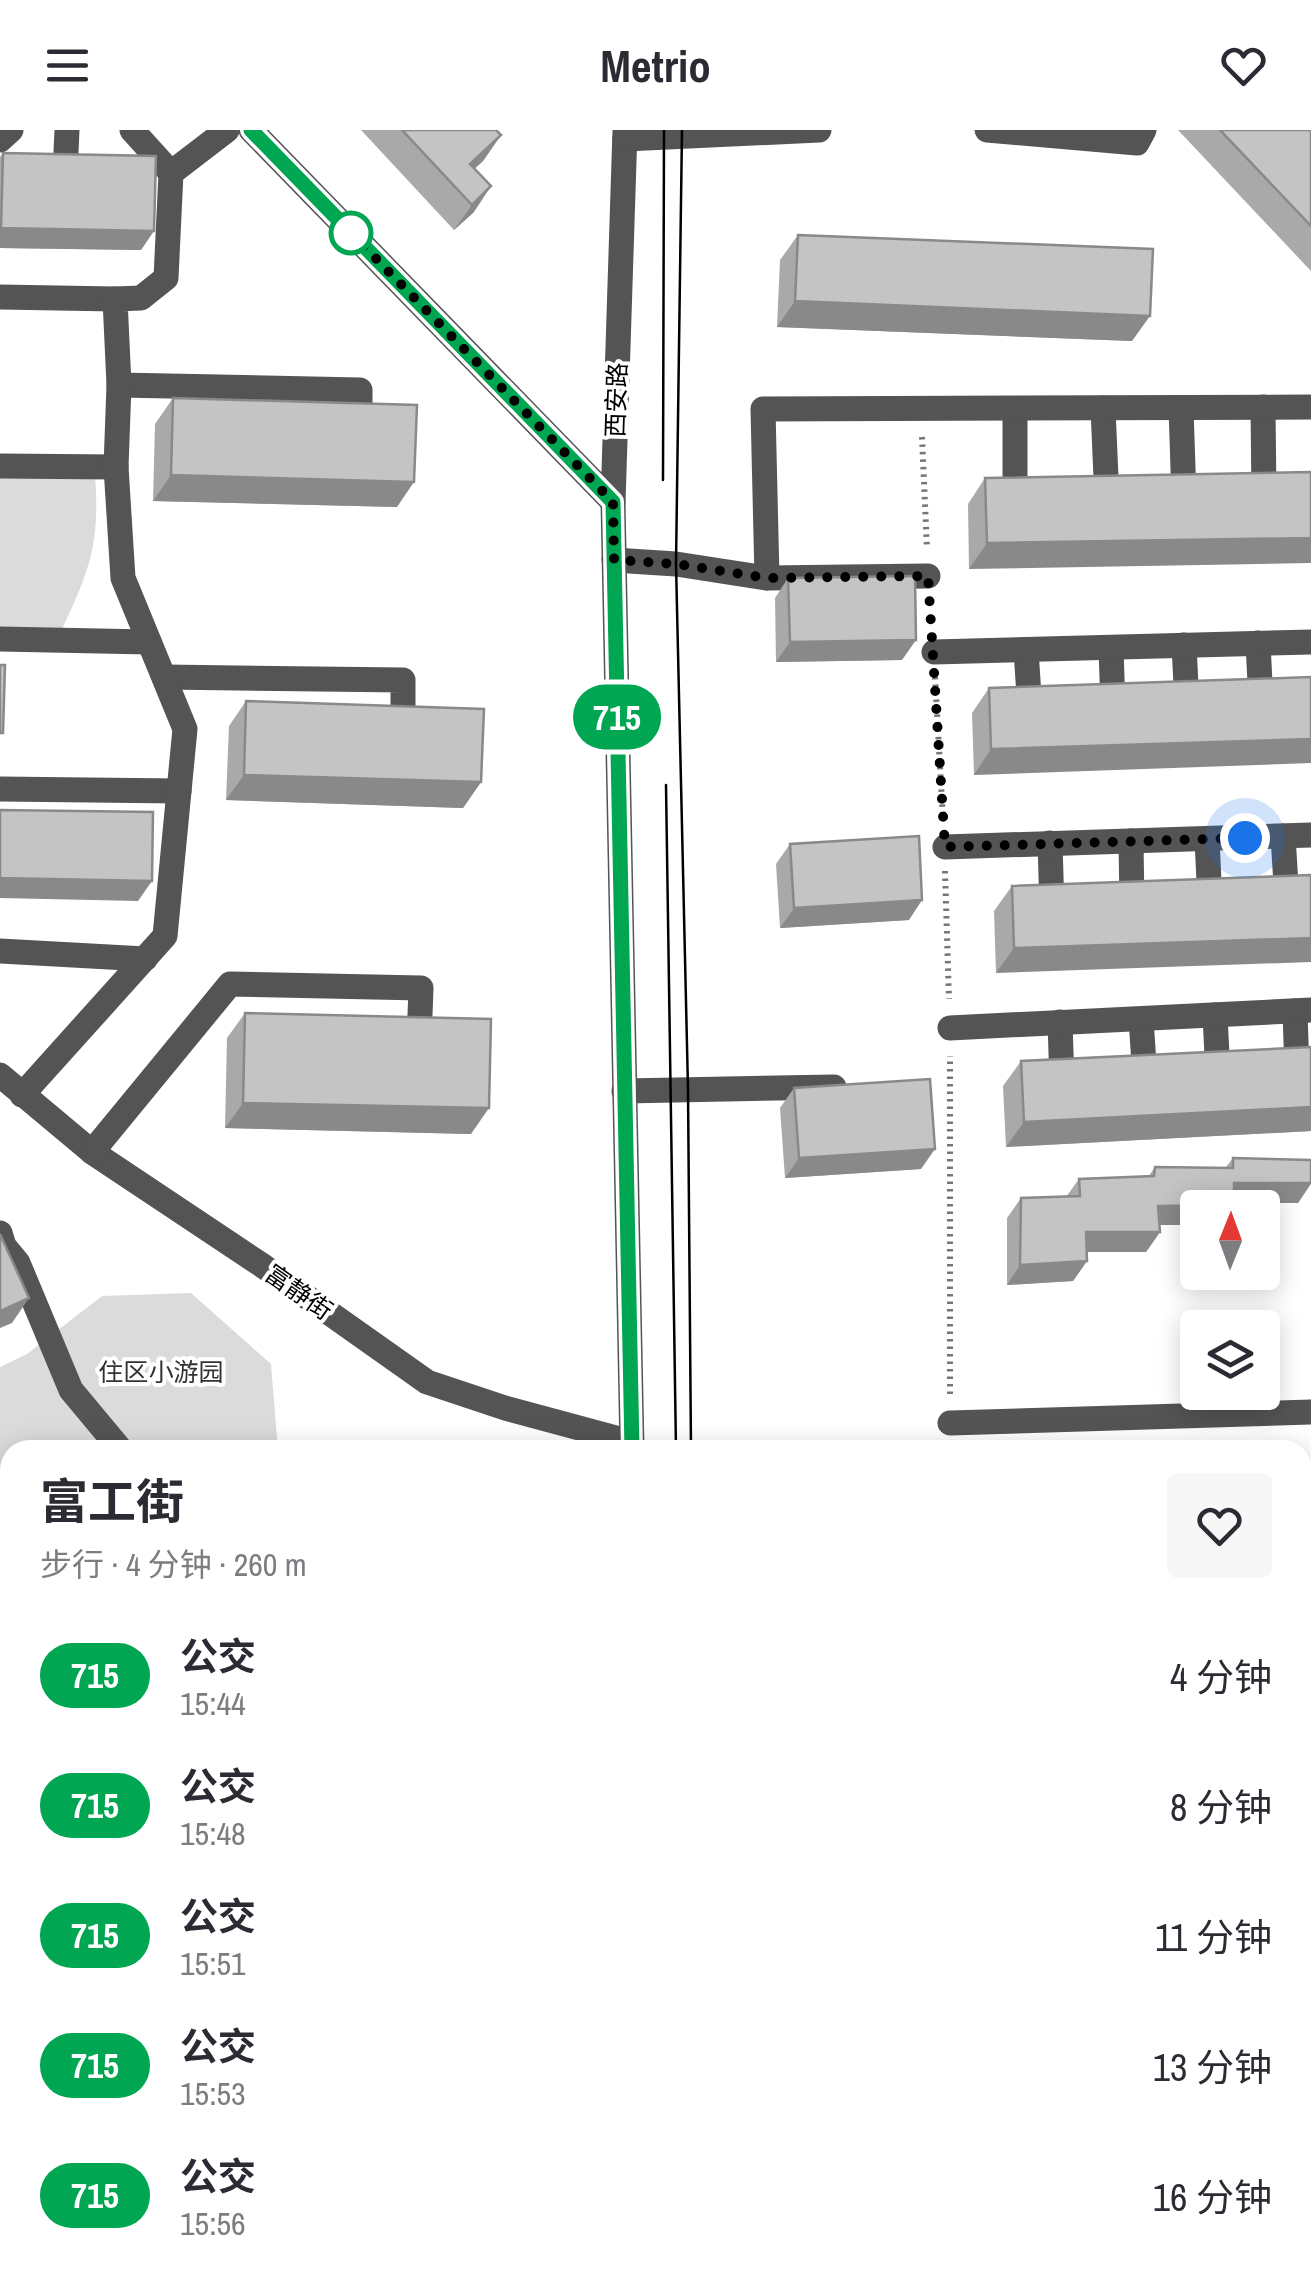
<!DOCTYPE html>
<html lang="zh">
<meta charset="utf-8">
<style>
:root{--surface:#fff;--page:#f7f7f7;--text:#2b2b33;--muted:#7c7c81}
body{margin:0;font-family:"Archivo Narrow","Noto Sans SC",sans-serif;background:var(--page);color:var(--text);height:100vh;display:flex;flex-direction:column;font-size:38px;white-space:nowrap}
*{box-sizing:border-box;margin:0}
p{font-size:32px;color:var(--muted)}
.icon{flex:none;width:55px;height:55px;fill:none;stroke:currentColor;stroke-width:2;stroke-linecap:round;stroke-linejoin:round}
.map{position:relative;flex:1;overflow:hidden}
.sheet{position:absolute;left:0px;top:1310px;width:1312px;height:842px;display:flex;flex-direction:column;background:var(--surface);border-radius:30px 30px 0 0;box-shadow:0 5px 25px #0003}
.sheet>*{flex:none}
.badge{padding:0 20px;border-radius:32px;font-size:35px;line-height:65px}
.needle{width:65px;rotate:1deg}
.tools{position:absolute;left:1180px;top:1060px;display:grid;gap:20px}
.tools a{display:grid;place-items:center;width:100px;height:100px;border-radius:10px;background:var(--surface);box-shadow:0 5px 25px #0003;font-size:50px}
.you{position:absolute;width:50px;height:50px;margin:-25px;border:8px solid #fff;border-radius:50%;background:#1a73e8;box-shadow:0 0 0 15px #1a73e833}
.map>.badge{position:absolute;translate:-50% -50%;box-shadow:0 0 0 5px #fff}
.round{display:grid;place-items:center;flex:none;width:105px;height:105px;border-radius:10px;background:var(--page)}
.overview{display:flex;align-items:center;justify-content:space-between;height:170px;padding:0 40px}
h1{font-size:48px;font-weight:700;line-height:75px}
ul{padding:0;list-style:none}
li{display:flex;align-items:center;gap:30px;height:130px;padding:0 40px}
li div{flex:1}
li b{display:block;font-size:38px}
li em{font-style:normal}
li .badge{min-width:110px;font-weight:700;text-align:center}
header{display:flex;justify-content:space-between;align-items:center;height:130px;padding:0 40px;background:var(--surface);font-size:45px;font-weight:700}
.map>svg:first-child{display:block}
.green{fill:#dbdbdb}
.lines{fill:none;stroke-linecap:round;stroke-linejoin:round}
.highway-casing{stroke:#dbdbdb;stroke-width:34}
.path{stroke:#767676;stroke-width:6;stroke-dasharray:2.5 5;stroke-linecap:butt}
.minor{stroke:#545454;stroke-width:25}
.highway{stroke:#000;stroke-width:30}
.tram{stroke:#000;stroke-width:2.5}
.wall{fill:#a9a9a9}
.shaded-wall{fill:#898989}
.building{fill:#c4c4c4;stroke:#898989;stroke-width:2.5}
.line-casing{stroke:#fff;stroke-width:22}
.line{stroke:#00a651;stroke-width:15}
.walk{stroke:#000;stroke-width:10;stroke-dasharray:0 18}
.stop-dot{fill:#fff;stroke:#00a651;stroke-width:5}
.labels{text-anchor:middle;dominant-baseline:central;stroke-width:8;stroke-linejoin:round;paint-order:stroke}
.street-label{font-size:25px;fill:#000;stroke:#fff}
.park-label{font-size:25px;fill:#323232;stroke:#fff}
</style>
<header><svg class="icon" aria-label="menu" viewBox="0 0 24 24"><path d="M4 6h16M4 12h16M4 18h16"/></svg>Metrio<svg class="icon" aria-label="heart" viewBox="0 0 24 24"><path d="M12 20l-8-8c-3-5 5-10 8-4 3-6 11-1 8 4z"/></svg></header>
<div class="map">
<svg width="1311" height="2151" viewBox="0 0 1311 2151">
<rect width="100%" height="100%" fill="#fff"/>
<g class="green">
<path d="M0,345l95,1c5,67 -5,93 -33,153l-62,-1z"/>
<polygon points="191,1163 271,1234 278,1320 10,1320 10,1619 0,1619 0,1237 27,1224 102,1166"/>
<rect x="492" y="2143" width="141" height="8"/>
</g>
<g class="lines">
<g class="highway-casing">
<polyline id="highway" points="1299,2151 1311,2123"/>
</g>
<g class="path">
<polyline points="922,307 927,419"/>
<polyline points="935,547 943,689"/>
<polyline points="945,741 949,869"/>
<polyline points="950,1264 950,926"/>
</g>
<g class="minor">
<polyline points="132,0 171,43"/>
<polyline points="251,0 613,372"/>
<polyline points="625,0 613,372 632,1320"/>
<polyline points="987,0 1137,13 1144,0"/>
<polyline points="625,9 819,0"/>
<polyline points="0,10 11,0"/>
<polyline points="65,44 67,0"/>
<polyline points="0,167 115,169"/>
<polyline points="119,255 360,260 360,299"/>
<polyline points="1263,277 1264,368"/>
<polyline points="1103,278 1107,371"/>
<polyline points="1181,278 1184,369"/>
<polyline points="1015,279 1015,373"/>
<polyline points="0,336 116,337"/>
<polyline points="614,430 676,434 767,448 763,279 1311,277"/>
<polyline points="767,448 928,446"/>
<polyline points="0,509 149,512"/>
<polyline points="1258,513 1261,573"/>
<polyline points="1184,515 1187,575"/>
<polyline points="1111,518 1113,578"/>
<polyline points="1026,520 1030,581"/>
<polyline points="934,522 1311,512"/>
<polyline points="164,547 403,550 403,602"/>
<polyline points="0,659 179,661"/>
<polyline points="1283,706 1287,771"/>
<polyline points="1207,709 1210,773"/>
<polyline points="1131,711 1132,777"/>
<polyline points="1050,713 1052,779"/>
<polyline points="945,717 1311,705"/>
<polyline points="0,821 145,829"/>
<polyline points="1295,881 1297,942"/>
<polyline points="1215,885 1218,946"/>
<polyline points="1141,889 1145,949"/>
<polyline points="1060,892 1062,953"/>
<polyline points="950,898 1311,880"/>
<polyline points="0,945 92,1022 263,1136 427,1252 505,1278 631,1312"/>
<polyline points="624,961 834,957"/>
<polyline points="22,965 165,806 185,599 123,448 116,337 119,255 115,169 141,168 166,148 171,43 227,0"/>
<polyline points="92,1022 230,854 421,858 419,912"/>
<polyline points="0,1103 4,1116 18,1133 71,1260 121,1320"/>
<polyline points="950,1293 1311,1282"/>
<polyline points="1302,1541 1311,1541"/>
<polyline points="1302,1781 1304,1777 1311,1779"/>
<polyline points="0,1812 10,1812"/>
<polyline points="0,1980 10,1981"/>
<polyline points="467,2142 467,2151"/>
<polyline points="642,2142 642,2151"/>
<polyline points="145,2151 145,2142"/>
</g>
<use href="#highway" class="highway"/>
<g class="tram">
<polyline points="682,0 676,434 688,959 691,1320"/>
<polyline points="663,350 664,0"/>
<polyline points="666,655 676,1320"/>
<polyline points="703,2142 703,2151"/>
<polyline points="676,2151 676,2142"/>
</g>
</g>
<g class="wall">
<polygon points="361,0 496,0 501,5 483,31 474,39 474,82 454,100"/>
<polygon points="1178,0 1311,0 1311,141"/>
<polygon points="3,23 141,120 0,118 0,27"/>
<polygon points="798,105 1132,211 777,197 780,130"/>
<polygon points="173,268 397,377 153,371 155,294"/>
<polygon points="1311,342 969,439 968,374 985,348"/>
<polygon points="788,448 902,530 776,532 775,468"/>
<polygon points="1311,547 974,645 972,583 989,558"/>
<polygon points="246,571 481,652 463,678 226,670 229,596"/>
<polygon points="790,714 909,790 780,798 776,734"/>
<polygon points="1311,745 996,843 994,781 1012,756"/>
<polygon points="245,883 471,1004 225,998 227,908"/>
<polygon points="1311,917 1311,1001 1006,1017 1003,956 1021,931"/>
<polygon points="794,958 921,1039 785,1048 780,978"/>
<polygon points="1233,1028 1311,1054 1298,1073 1234,1073 1232,1078 1198,1078 1159,1095 1160,1102 1146,1122 1086,1122 1087,1131 1073,1151 1007,1155 1007,1088 1021,1068 1066,1067 1079,1049 1148,1047 1155,1037 1226,1037"/>
</g>
<g class="shaded-wall">
<polygon points="501,5 483,31 452,59 470,34"/>
<polygon points="491,56 474,82 454,100 472,75"/>
<polygon points="1,98 154,101 141,120 0,118 0,100"/>
<polygon points="795,171 1150,186 1132,211 777,197"/>
<polygon points="171,345 414,352 397,377 153,371"/>
<polygon points="1311,408 1311,433 969,439 987,413"/>
<polygon points="916,510 902,530 776,532 790,512"/>
<polygon points="1311,609 1311,633 974,645 991,619"/>
<polygon points="244,645 481,652 463,678 226,670"/>
<polygon points="0,748 152,751 138,771 0,768"/>
<polygon points="922,770 909,790 780,798 794,778"/>
<polygon points="1311,808 1311,832 996,843 1014,818"/>
<polygon points="243,973 489,978 471,1004 225,998"/>
<polygon points="1311,977 1311,1001 1006,1017 1024,992"/>
<polygon points="935,1019 921,1039 785,1048 799,1028"/>
<polygon points="1234,1053 1311,1053 1298,1073 1220,1073"/>
<polygon points="1234,1075 1232,1078 1198,1078 1198,1095 1144,1095 1158,1076"/>
<polygon points="1086,1102 1160,1102 1146,1122 1072,1122"/>
<polygon points="1087,1131 1073,1151 1007,1155 1020,1135"/>
<polygon points="29,1168 12,1193 0,1198 0,1181"/>
<polygon points="1302,1667 1311,1667 1311,1692 1302,1693"/>
<rect x="0" y="1716" width="10" height="25"/>
<rect x="0" y="1887" width="10" height="26"/>
<rect x="0" y="2084" width="10" height="26"/>
<polygon points="973,2142 1024,2142 972,2144"/>
</g>
<g class="building">
<polygon points="402,0 496,0 501,5 470,34 491,56 472,75"/>
<polygon points="1220,0 1311,0 1311,96"/>
<polygon points="3,23 156,26 154,101 1,98"/>
<polygon points="798,105 1153,119 1150,186 795,171"/>
<polygon points="173,268 417,275 414,352 171,345"/>
<polygon points="1311,342 1311,408 987,413 985,348"/>
<polygon points="915,446 916,510 790,512 788,448"/>
<polygon points="0,535 5,535 3,603 0,603"/>
<polygon points="1311,547 1311,609 991,619 989,558"/>
<polygon points="246,571 484,579 481,652 244,645"/>
<polygon points="0,680 153,682 152,751 0,748"/>
<polygon points="919,706 922,770 794,778 790,714"/>
<polygon points="1311,745 1311,808 1014,818 1012,756"/>
<polygon points="245,883 491,889 489,978 243,973"/>
<polygon points="1311,917 1311,977 1024,992 1021,931"/>
<polygon points="930,949 935,1019 799,1028 794,958"/>
<polygon points="1233,1028 1311,1030 1311,1053 1234,1053 1234,1075 1158,1076 1160,1102 1086,1102 1087,1131 1020,1135 1021,1068 1080,1066 1079,1049 1154,1046 1155,1037 1233,1038"/>
<polygon points="0,1104 29,1168 0,1181"/>
<polygon points="1311,1592 1311,1667 1302,1667 1302,1593"/>
<rect x="0" y="1635" width="10" height="81"/>
<rect x="0" y="1819" width="10" height="68"/>
<rect x="0" y="2004" width="10" height="80"/>
<polygon points="823,2142 942,2142 942,2151 824,2151"/>
</g>
<g class="lines">
<g class="line-casing">
<polyline id="line" points="251,0 613,372 632,1320"/>
</g>
<use href="#line" class="line"/>
<polyline class="walk" points="351,103 613,372 614,430 676,434 767,448 928,446 945,717 1245,708"/>
</g>
<circle class="stop-dot" cx="351" cy="103" r="20"/>
<g class="labels">
<g class="street-label">
<text transform="translate(616 270) rotate(-88)">西安路</text>
<text transform="translate(299 1162) rotate(35)">富静街</text>
</g>
<g class="park-label">
<text x="161" y="1242">住区小游园</text>
</g>
</g>
</svg>
<div class="tools">
<a><svg class="needle" viewBox="-14 -14 28 28"><path d="M0-13l5 13h-10z" fill="#e53935"/><path d="M0 13l5-13h-10z" fill="#7c7c81"/></svg></a>
<a><svg class="icon" aria-label="layers" viewBox="0 0 24 24"><path d="M12 4l9 5-9 5-9-5zM3 14l9 5 9-5"/></svg></a>
</div>
<div class="you" style="left:1245px;top:708px"></div>
<b class="badge" style="left:617px;top:587px;background:#00a651;color:#fff">715</b>
<section class="sheet">
<div class="overview"><div><h1>富工街</h1><p>步行 · 4 分钟 · 260 m</p></div><a class="round"><svg class="icon" aria-label="heart" viewBox="0 0 24 24"><path d="M12 20l-8-8c-3-5 5-10 8-4 3-6 11-1 8 4z"/></svg></a></div>
<ul>
<li><span class="badge" style="background:#00a651;color:#fff">715</span><div><b>公交</b><p>15:44</p></div><em>4 分钟</em></li>
<li><span class="badge" style="background:#00a651;color:#fff">715</span><div><b>公交</b><p>15:48</p></div><em>8 分钟</em></li>
<li><span class="badge" style="background:#00a651;color:#fff">715</span><div><b>公交</b><p>15:51</p></div><em>11 分钟</em></li>
<li><span class="badge" style="background:#00a651;color:#fff">715</span><div><b>公交</b><p>15:53</p></div><em>13 分钟</em></li>
<li><span class="badge" style="background:#00a651;color:#fff">715</span><div><b>公交</b><p>15:56</p></div><em>16 分钟</em></li>
</ul>
</section>
</div>
